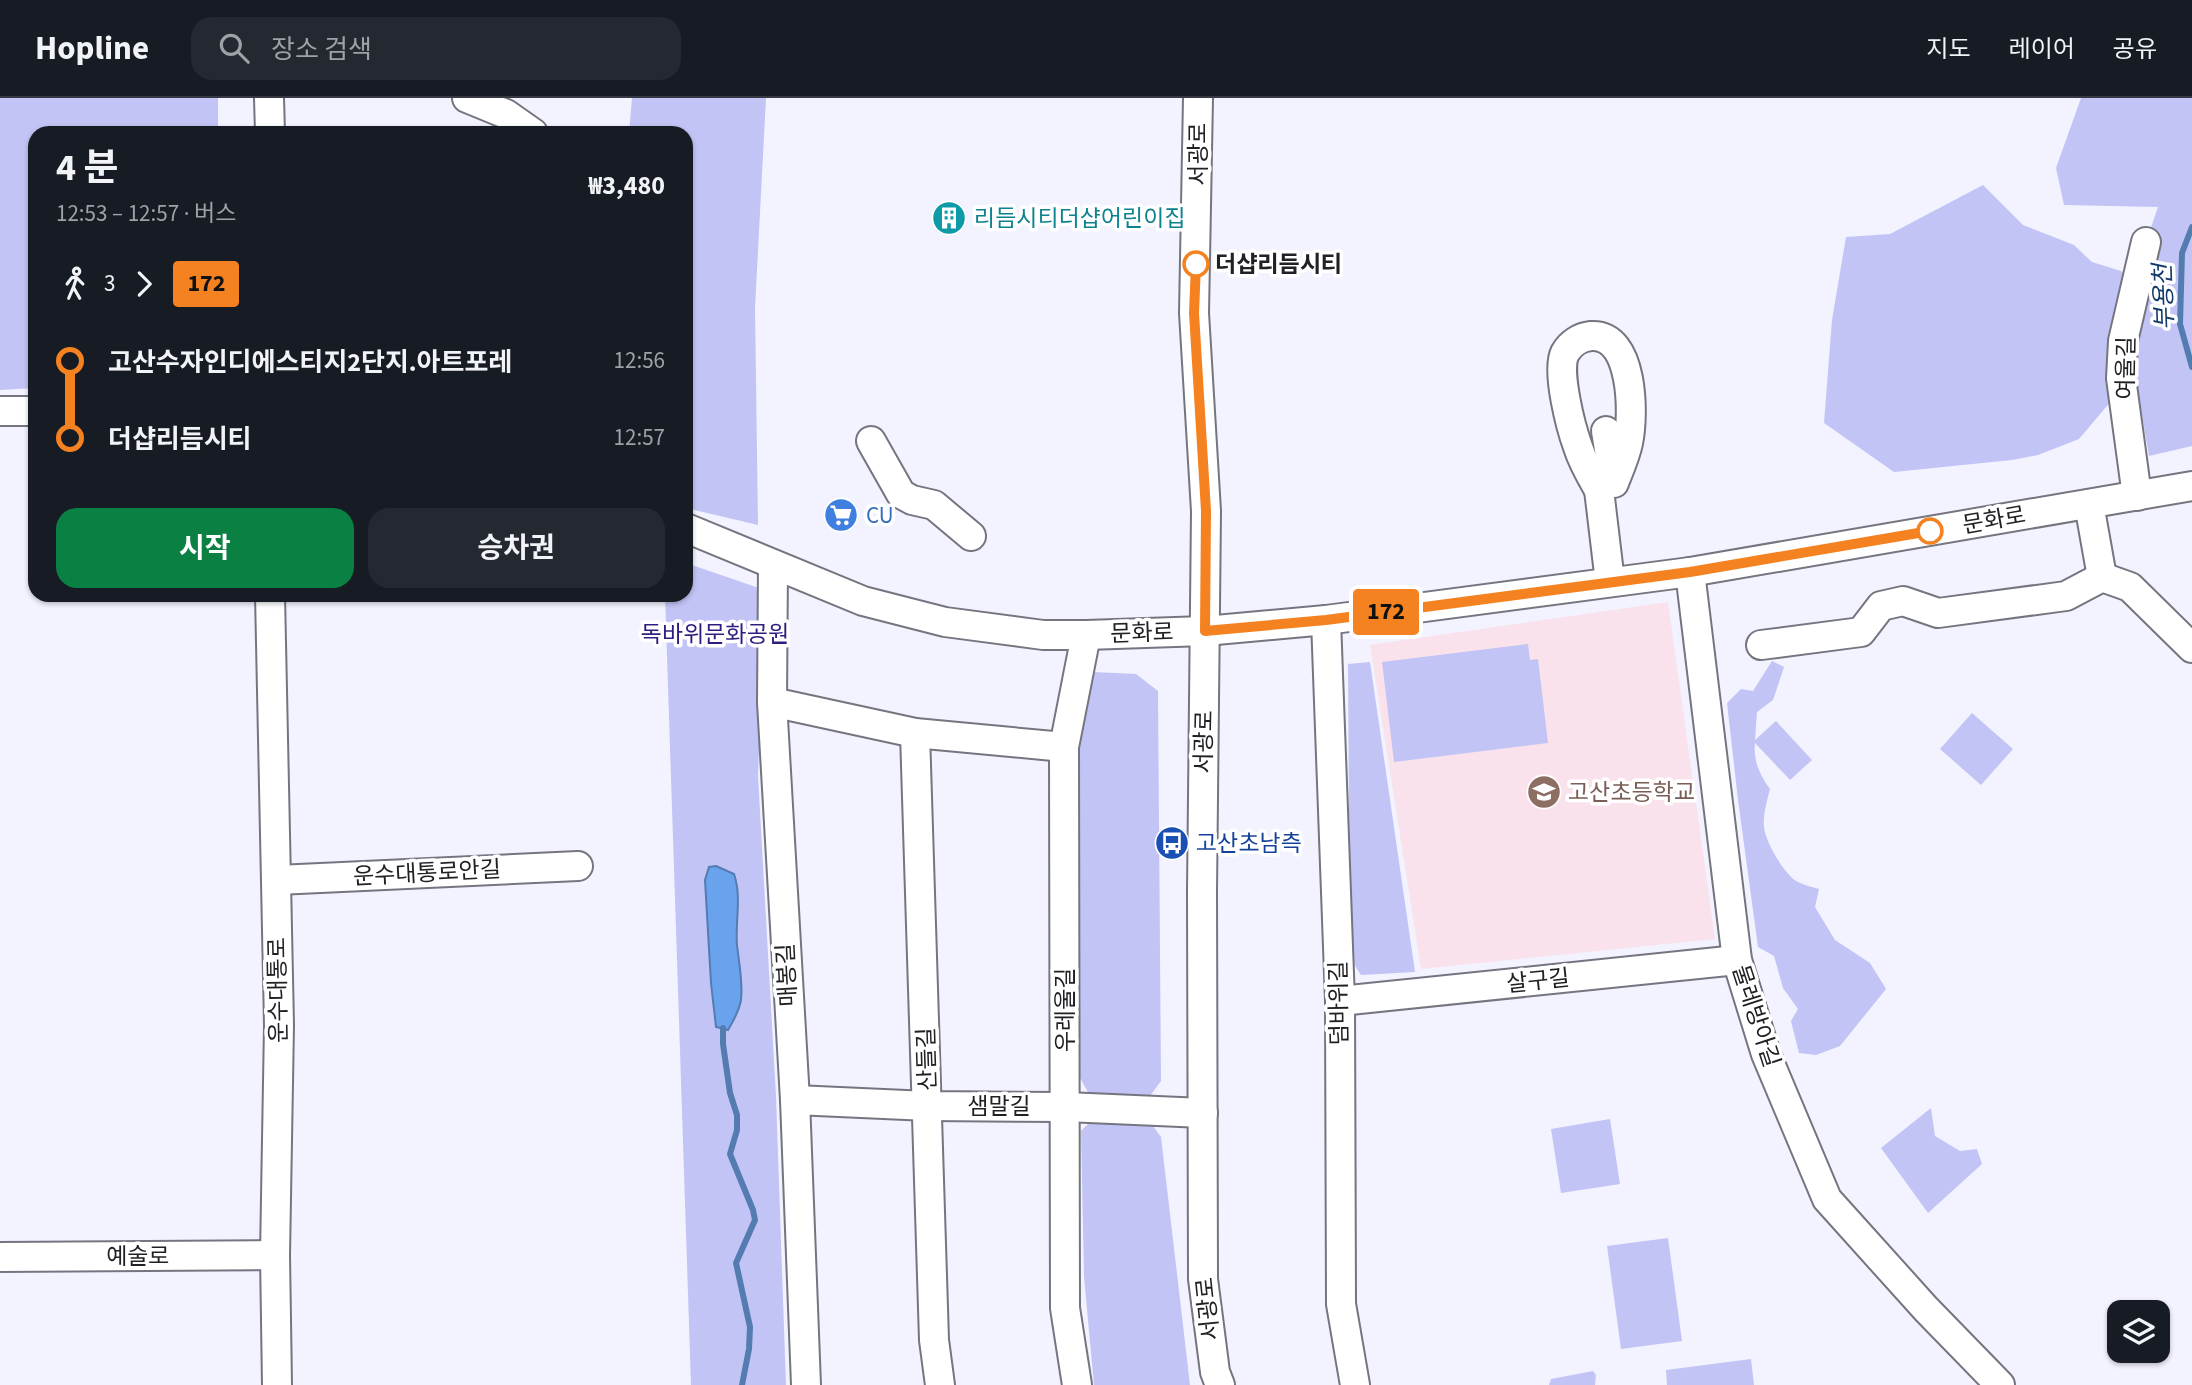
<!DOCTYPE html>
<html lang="ko">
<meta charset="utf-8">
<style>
:root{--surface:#171b24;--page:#242831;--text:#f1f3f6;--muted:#9ea1a6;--line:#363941;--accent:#0b8043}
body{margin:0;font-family:"Source Sans 3","Noto Sans KR",sans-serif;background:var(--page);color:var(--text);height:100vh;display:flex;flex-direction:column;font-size:26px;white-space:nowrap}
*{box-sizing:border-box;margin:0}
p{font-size:23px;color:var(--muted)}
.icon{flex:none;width:38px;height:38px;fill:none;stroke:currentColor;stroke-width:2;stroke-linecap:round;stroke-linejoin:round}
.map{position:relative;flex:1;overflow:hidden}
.sheet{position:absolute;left:28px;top:28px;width:665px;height:476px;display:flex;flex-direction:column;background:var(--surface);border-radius:21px;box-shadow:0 2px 5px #0004}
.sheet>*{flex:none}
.badge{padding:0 14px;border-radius:5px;font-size:24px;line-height:46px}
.buttons{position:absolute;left:2107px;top:1202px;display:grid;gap:14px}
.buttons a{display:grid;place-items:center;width:63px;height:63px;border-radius:14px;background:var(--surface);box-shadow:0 2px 5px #0004;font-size:35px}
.map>.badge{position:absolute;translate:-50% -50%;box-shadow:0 0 0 4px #fff}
.legs{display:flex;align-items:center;gap:10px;height:77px;padding:0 28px;font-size:23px}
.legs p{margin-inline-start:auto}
.headline{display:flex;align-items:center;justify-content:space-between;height:119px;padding:0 28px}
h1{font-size:38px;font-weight:700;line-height:52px}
.action{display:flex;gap:14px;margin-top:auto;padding:14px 28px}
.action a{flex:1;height:80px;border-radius:21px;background:var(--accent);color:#fff;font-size:28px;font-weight:700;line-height:80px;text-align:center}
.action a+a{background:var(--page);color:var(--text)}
ul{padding:0 28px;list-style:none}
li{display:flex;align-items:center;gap:24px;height:77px;font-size:26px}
li i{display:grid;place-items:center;width:10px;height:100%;margin:0 9px;background:currentColor}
li i::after{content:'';width:18px;height:18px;margin:-9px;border:5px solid;border-radius:50%;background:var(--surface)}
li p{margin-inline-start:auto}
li:first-child i{background:linear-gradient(#0000 50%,currentColor 0)}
li:last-child i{background:linear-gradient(currentColor 50%,#0000 0)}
header{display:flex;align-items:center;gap:42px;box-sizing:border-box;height:98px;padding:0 35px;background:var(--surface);border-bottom:2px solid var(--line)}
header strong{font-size:33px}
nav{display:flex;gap:38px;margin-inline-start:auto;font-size:24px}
.search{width:490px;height:63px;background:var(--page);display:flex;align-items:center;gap:18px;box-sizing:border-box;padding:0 24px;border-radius:21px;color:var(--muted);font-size:26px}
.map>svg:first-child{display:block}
.education{fill:#fae2ed}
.green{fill:#c2c4f6}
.water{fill:#6aa3ed;stroke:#547cb1;stroke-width:2}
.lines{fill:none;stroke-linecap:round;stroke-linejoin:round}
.stream{stroke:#547cb1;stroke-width:6}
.minor-casing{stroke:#74757f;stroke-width:32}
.minor{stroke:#fff;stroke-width:28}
.line-1-casing{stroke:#fff;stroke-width:16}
.line-1{stroke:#f58220;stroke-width:10}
.stop-1-dot{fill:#fff;stroke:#f58220;stroke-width:3.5}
.labels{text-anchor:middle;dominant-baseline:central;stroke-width:7;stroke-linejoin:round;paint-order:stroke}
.street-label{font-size:23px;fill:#212125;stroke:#fff}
.culture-label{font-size:23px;fill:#0d838f;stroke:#fff;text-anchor:start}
.stop-label{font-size:23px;font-weight:bold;fill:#212125;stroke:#fff;text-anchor:start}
.shop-label{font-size:23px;fill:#366cbe;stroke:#fff;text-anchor:start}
.park-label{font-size:23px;fill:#2f1c7e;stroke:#fff}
.education-label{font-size:23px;fill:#785e54;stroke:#fff;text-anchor:start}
.transit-label{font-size:23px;fill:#164399;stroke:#fff;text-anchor:start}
.water-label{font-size:24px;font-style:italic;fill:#133a69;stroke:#fff}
</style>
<header>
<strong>Hopline</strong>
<div class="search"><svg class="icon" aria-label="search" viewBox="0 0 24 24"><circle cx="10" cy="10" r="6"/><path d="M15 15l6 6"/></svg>장소 검색</div>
<nav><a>지도</a><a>레이어</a><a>공유</a></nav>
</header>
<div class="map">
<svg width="2192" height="1287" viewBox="0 0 2192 1287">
<rect width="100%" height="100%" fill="#f2f3ff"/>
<polygon class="education" points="1668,504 1715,841 1421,871 1370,547"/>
<g class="green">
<polygon points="0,0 218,0 218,35 35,35 35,290 0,292"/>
<polygon points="632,0 766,0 755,210 758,427 686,410 686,35 629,35"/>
<polygon points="2081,0 2192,0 2192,348 2149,358 2133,265 2112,302 2079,341 2038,357 2012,362 1894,374 1824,325 1832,222 1846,139 1890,136 1983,87 2023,127 2074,147 2092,164 2121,173 2132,185 2158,109 2064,107 2056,70"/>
<polygon points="686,465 765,492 758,678 776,998 786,1287 691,1287 665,497 686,497"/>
<polygon points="1528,546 1530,562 1538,561 1548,645 1394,664 1382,564"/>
<path d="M1772,563l12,6 -11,33 -16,12 -2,28 21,-19 36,39 -22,20 -35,-37c-2,18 5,32 15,46 -3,12 -7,25 -6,38 1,14 21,49 34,55 6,3 14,5 21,7l-4,18 20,33 35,23 16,26 -46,57 -24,9 -17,-2 -8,-32 7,-12 -15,-21 -9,-32 -16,-9 -20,-147 -11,-97 14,-14 12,2z"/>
<polygon points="1370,564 1415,874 1361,877 1350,860 1348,566"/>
<polygon points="1093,574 1136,576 1158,593 1161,983 1150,998 1089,996 1080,980 1079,620"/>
<polygon points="1972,615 2013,651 1981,687 1940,651"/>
<polygon points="1931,1010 1935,1038 1960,1053 1977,1051 1982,1066 1928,1115 1881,1050"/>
<polygon points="1610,1021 1620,1086 1561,1095 1551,1031"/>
<polygon points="1092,1022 1146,1022 1153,1028 1161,1039 1190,1287 1094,1287 1084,1179 1081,1033"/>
<polygon points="1668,1140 1682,1243 1621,1251 1607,1148"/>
<polygon points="1751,1261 1754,1287 1667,1287 1666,1272"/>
<polygon points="1593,1273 1596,1277 1595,1287 1549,1287 1551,1281"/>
</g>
<path class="water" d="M716,768l18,8c8,23 1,47 3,71 2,18 6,37 4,55 -2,11 -7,20 -13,30l-12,-3 -5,-44 -6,-103 4,-13z"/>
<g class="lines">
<g class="stream">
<polyline points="2192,129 2182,155 2180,226 2192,269"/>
<polyline points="723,930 723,946 730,995 737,1017 737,1032 730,1056 753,1112 755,1122 736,1165 750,1229 749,1251 742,1287"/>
</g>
<g class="minor-casing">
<g id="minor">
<polyline points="269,0 270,35"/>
<polyline points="467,0 506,16 533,35"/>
<polyline points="1198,0 1194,215 1206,413 1202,794 1203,1181 1215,1274 1220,1287"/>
<polyline points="0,313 35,313"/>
<polyline points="1606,333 1614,382"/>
<polyline points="871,343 901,396 912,402 934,407 971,438"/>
<polyline points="1597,375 1610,484"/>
<path d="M1599,392c-8,-14 -16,-27 -21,-43 -7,-19 -22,-76 -13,-94 5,-9 15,-16 26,-17 43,-3 43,79 37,107 -3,14 -9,27 -14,40"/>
<polyline points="2137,398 2121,280 2123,243 2146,144"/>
<polyline points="2089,406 2102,479"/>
<polyline points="686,430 863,503 945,524 1043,537 1086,537 1205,533 1326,522 1690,474 2192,388"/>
<polyline points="773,467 772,604 795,1002 806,1287"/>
<polyline points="1690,474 1737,862 1766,956 1827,1101 1926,1211 2000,1287"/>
<polyline points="270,497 279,927 275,1157 277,1287"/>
<polyline points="1326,522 1340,903 1341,1206 1355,1287"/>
<polyline points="1761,547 1861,534 1881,508 1903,503 1938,515 2066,498 2102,479 2130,489 2192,550"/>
<polyline points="772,604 915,635 1064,649"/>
<polyline points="915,635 934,1242 940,1287"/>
<polyline points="277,782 578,768"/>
<polyline points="1340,903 1737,862"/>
<polyline points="795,1002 928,1008 1066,1009 1203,1015"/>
<polyline points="0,1159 275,1157"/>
<polyline points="1077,1287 1065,1210 1064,649 1086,537"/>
</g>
</g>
<use href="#minor" class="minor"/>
</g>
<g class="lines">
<g class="line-1-casing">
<polyline id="line-1" points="1196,166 1194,215 1206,413 1205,533 1326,522 1690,474 1930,433"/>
</g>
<use href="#line-1" class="line-1"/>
</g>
<defs>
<g id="building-disc" transform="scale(1.75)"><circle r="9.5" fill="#0f9aa8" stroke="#fff"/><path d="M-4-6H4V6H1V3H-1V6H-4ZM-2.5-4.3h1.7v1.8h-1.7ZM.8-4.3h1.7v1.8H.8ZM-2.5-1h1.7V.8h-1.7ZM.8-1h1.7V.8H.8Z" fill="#fff"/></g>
<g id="supermarket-disc" transform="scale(1.75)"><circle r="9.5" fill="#3f7fe0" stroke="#fff"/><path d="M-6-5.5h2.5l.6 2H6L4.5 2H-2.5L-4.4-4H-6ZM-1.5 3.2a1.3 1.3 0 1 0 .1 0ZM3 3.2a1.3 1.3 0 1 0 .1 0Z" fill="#fff"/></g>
<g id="school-disc" transform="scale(1.75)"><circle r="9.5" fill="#8d6e63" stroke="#fff"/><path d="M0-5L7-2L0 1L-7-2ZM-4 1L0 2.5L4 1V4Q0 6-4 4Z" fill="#fff"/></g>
<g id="bus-disc" transform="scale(1.75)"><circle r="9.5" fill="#1a4fb4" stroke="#fff"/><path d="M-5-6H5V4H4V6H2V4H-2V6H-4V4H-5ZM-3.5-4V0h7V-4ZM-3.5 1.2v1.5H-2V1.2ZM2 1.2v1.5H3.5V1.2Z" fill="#fff"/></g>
</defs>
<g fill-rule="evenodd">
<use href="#building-disc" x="949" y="120"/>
<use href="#supermarket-disc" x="841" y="417"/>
<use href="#school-disc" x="1544" y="694"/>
<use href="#bus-disc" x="1172" y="745"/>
</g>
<g class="stop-1-dot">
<circle cx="1196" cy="166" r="12"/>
<circle cx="1930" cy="433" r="12"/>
</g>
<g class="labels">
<g class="street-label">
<text transform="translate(1198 56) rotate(-90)">서광로</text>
<text transform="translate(2126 270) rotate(-89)">여울길</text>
<text transform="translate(1994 422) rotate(-10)">문화로</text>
<text transform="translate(1142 535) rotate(-2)">문화로</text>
<text transform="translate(1204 644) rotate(-89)">서광로</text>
<text transform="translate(427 775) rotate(-3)">운수대통로안길</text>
<text transform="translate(787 877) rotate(-93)">매봉길</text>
<text transform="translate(1538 883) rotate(-6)">살구길</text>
<text transform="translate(278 892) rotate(-91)">운수대통로</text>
<text transform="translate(1339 905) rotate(-91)">덤바위길</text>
<text transform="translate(1065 912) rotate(-90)">우레울길</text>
<text transform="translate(1756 918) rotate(72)">물레방아길</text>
<text transform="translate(927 961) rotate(-92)">산들길</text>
<text x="999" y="1008">샘말길</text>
<text x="138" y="1158">예술로</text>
<text transform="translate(1208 1211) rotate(-96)">서광로</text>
</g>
<g class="culture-label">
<text x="974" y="120">리듬시티더샵어린이집</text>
</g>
<g class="stop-label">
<text x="1215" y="166">더샵리듬시티</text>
</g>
<g class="shop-label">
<text x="866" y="417">CU</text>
</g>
<g class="park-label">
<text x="715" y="536">독바위문화공원</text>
</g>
<g class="education-label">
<text x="1568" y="694">고산초등학교</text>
</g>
<g class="transit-label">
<text x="1196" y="745">고산초남측</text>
</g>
<g class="water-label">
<text transform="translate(2164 199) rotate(-92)">부용천</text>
</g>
</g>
</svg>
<div class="buttons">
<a><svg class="icon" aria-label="layers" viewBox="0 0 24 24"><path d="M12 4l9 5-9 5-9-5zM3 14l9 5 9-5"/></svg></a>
</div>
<b class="badge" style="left:1386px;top:514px;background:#f58220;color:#111">172</b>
<section class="sheet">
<div class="headline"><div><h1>4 분</h1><p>12:53 – 12:57 · 버스</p></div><b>₩3,480</b></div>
<div class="legs"><svg class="icon" aria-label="walk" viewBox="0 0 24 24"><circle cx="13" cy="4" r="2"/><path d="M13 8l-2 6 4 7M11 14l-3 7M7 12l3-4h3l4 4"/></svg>3<svg class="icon" aria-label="forward" viewBox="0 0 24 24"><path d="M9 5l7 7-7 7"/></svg><b class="badge" style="background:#f58220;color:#111">172</b></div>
<ul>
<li><i style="color:#f58220"></i><b>고산수자인디에스티지2단지.아트포레</b><p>12:56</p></li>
<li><i style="color:#f58220"></i><b>더샵리듬시티</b><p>12:57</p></li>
</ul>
<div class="action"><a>시작</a><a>승차권</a></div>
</section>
</div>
